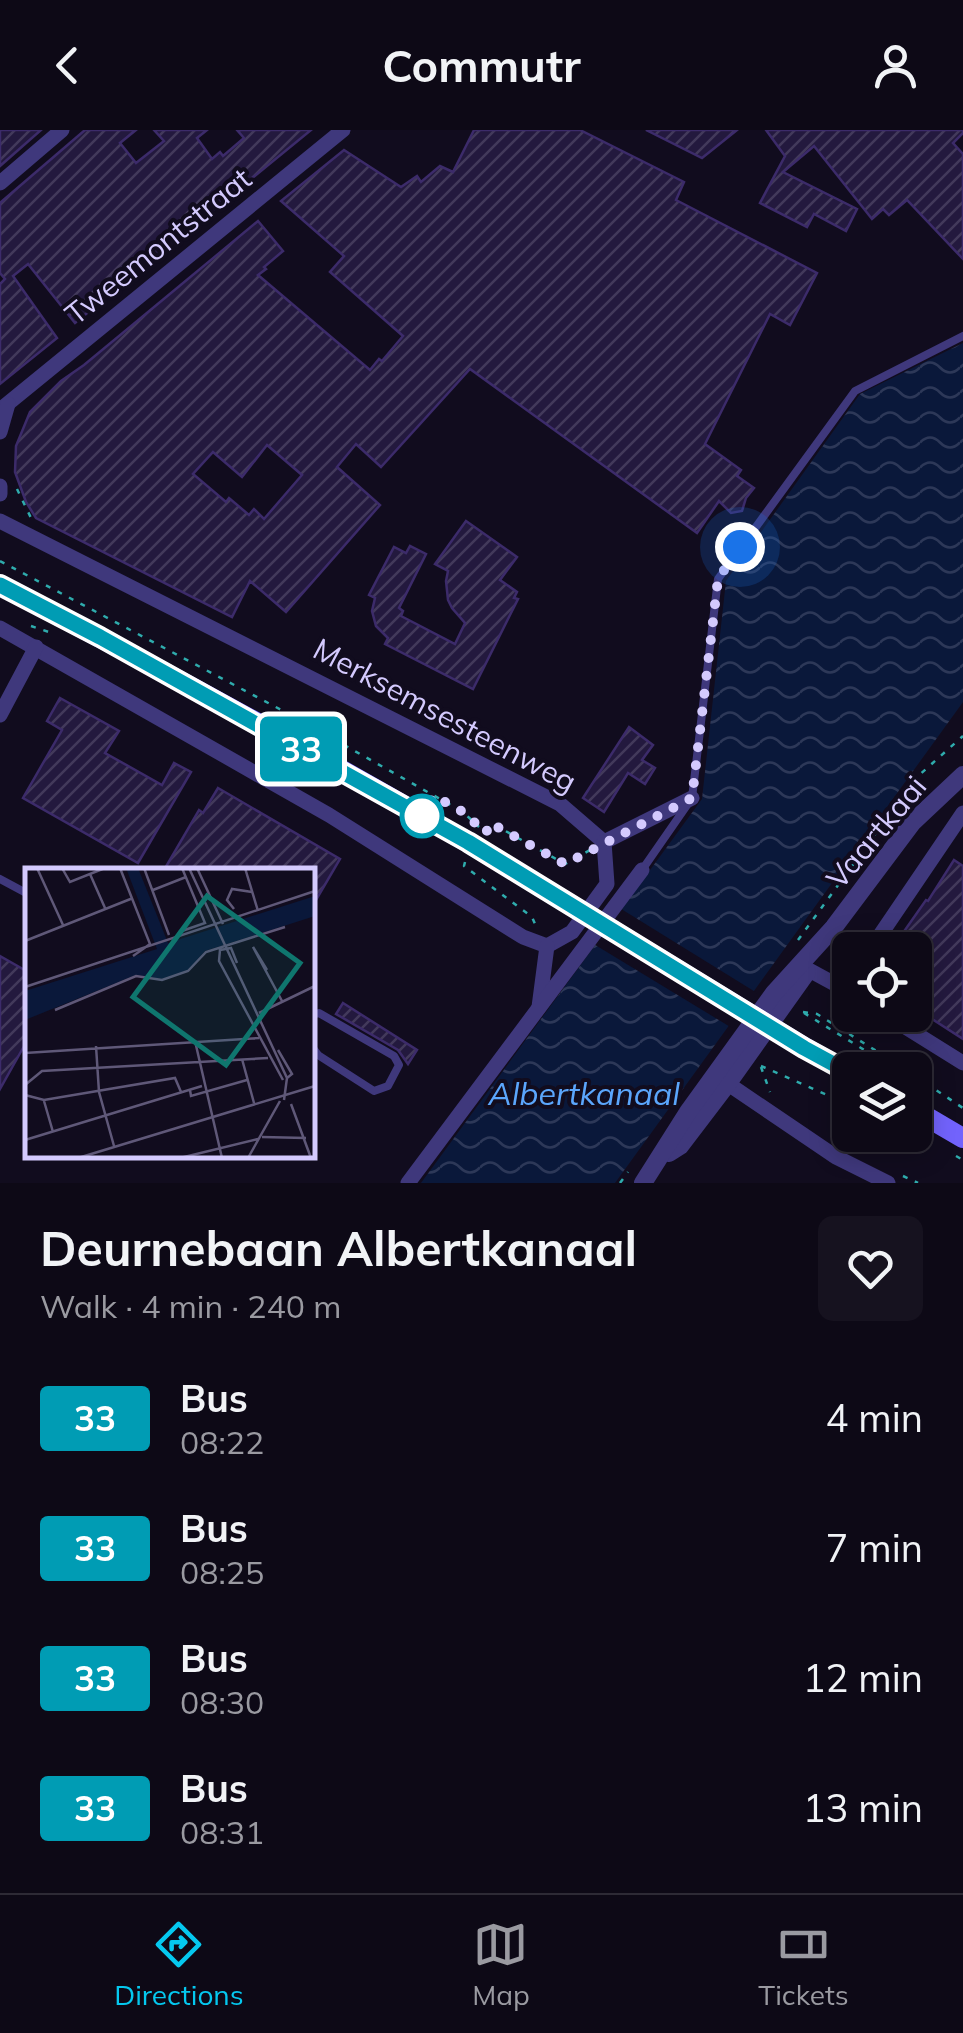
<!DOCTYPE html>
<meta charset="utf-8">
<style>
:root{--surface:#0d0916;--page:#16121f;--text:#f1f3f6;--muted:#9a9aa1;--line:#2d2a35;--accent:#05c8ef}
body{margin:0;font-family:Mulish,sans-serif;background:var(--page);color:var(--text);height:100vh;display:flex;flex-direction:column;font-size:38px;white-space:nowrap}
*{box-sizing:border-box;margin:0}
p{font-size:32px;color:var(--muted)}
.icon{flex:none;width:55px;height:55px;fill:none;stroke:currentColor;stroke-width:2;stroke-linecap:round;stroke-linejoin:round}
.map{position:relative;height:1053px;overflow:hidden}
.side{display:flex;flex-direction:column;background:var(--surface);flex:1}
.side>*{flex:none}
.badge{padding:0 20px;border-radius:8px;font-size:35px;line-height:65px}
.fabs{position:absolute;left:832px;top:802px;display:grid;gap:20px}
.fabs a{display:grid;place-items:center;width:100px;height:100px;border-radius:15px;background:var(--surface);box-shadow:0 5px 25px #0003,0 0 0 2px var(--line);font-size:50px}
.you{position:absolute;width:50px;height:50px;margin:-25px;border:8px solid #fff;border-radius:50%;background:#1a73e8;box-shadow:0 0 0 15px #1a73e833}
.map>.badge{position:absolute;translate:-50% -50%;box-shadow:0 0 0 5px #fff}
.round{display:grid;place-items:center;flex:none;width:105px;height:105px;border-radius:15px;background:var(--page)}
.summary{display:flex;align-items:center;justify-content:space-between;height:170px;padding:0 40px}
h1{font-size:48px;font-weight:700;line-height:75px}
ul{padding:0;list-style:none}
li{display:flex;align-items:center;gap:30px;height:130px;padding:0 40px}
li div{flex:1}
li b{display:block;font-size:38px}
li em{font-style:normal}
li .badge{min-width:110px;font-weight:700;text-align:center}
header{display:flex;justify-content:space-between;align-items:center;height:130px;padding:0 40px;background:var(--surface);font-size:45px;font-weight:700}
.menu{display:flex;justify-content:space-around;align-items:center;height:140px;border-top:2px solid var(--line);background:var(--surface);font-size:28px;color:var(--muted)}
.menu a{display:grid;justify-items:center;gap:5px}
.menu .active{color:var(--accent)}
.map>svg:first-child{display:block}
.water{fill:url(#water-waves)}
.pier{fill:#110c1e}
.building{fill:url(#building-hatch);stroke:#3c2b6a;stroke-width:2.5;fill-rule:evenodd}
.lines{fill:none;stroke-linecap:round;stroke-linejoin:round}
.path{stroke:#2facad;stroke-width:2.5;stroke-dasharray:5 8;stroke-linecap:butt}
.service{stroke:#3f387c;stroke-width:8}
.minor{stroke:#3f387c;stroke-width:15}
.tertiary{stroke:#3f387c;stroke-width:18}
.secondary{stroke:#7263fc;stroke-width:20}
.secondary-bridge{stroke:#7263fc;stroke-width:20}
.line-casing{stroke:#fff;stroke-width:22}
.line{stroke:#009cb4;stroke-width:15}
.walk{stroke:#d4cafe;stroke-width:10;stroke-dasharray:0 18}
.stop-dot{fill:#fff;stroke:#009cb4;stroke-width:5}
.labels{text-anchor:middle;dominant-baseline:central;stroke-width:8;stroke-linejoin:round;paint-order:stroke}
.street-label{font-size:30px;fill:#d4cafe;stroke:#110c1e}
.water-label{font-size:32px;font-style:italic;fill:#5ba6fc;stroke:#110c1e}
.inset-road{fill:none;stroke:#5f5878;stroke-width:2.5}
.view{fill:#0f766e;fill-opacity:0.15;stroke:#0f766e;stroke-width:5}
.inset-edge{fill:none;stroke:#d4cafe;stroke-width:5}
</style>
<header><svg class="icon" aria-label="back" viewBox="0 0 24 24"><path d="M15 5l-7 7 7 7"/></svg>Commutr<svg class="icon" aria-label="person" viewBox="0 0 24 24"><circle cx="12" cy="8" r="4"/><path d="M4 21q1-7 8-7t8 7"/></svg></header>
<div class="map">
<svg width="963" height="1053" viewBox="0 0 963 1053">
<defs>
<pattern id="water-waves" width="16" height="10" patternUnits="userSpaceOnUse" patternTransform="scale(2.5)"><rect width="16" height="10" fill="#0a183a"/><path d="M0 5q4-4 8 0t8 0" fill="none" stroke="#2d3858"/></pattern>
<pattern id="building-hatch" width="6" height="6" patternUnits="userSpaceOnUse" patternTransform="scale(2.5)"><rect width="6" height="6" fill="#23193e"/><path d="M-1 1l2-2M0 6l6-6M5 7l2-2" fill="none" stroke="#42395b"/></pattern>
</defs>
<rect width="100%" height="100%" fill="#110c1e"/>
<polygon class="water" points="963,213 963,572 615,1053 421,1053 702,669 726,451 860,264"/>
<polygon class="pier" points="618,777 757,863 732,898 592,813"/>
<g class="building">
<polygon points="0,0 41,0 0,36"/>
<polygon points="85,0 136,0 120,13 136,33 164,11 154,0 207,0 197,8 212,29 220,22 223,26 244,8 237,0 311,0 75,193 28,134 13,146 57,208 0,254 0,154 5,149 0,143 0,73"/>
<path d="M474,0h106l104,52 -8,18 141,73 -27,52 -20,-11 -65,130 36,26 -4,6 17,12 -8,10 -4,13 -11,2 -12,-12 -22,32 -227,-164 -89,98 -25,-23 -19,23 43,38 -94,107 -36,-31 -18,36 -196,-99 -10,-16 -11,-30 1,-26 14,-34 31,-31 23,-16 174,-144 25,30 -19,16 2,2 -8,6 112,95 9,-11 3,2 21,-25 -73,-64 14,-16 -63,-55 63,-51 57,37 16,-11 4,6 19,-16 13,6zM267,315l35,30 -38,44 -10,-10 -5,6 -20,-17 -3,4 -33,-28 20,-22 29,25z"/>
<polygon points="646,0 737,0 702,28"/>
<polygon points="766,0 963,0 963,3 953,13 963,24 963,129 907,70 889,85 883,79 872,89 814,16 783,42 857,79 846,101 814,84 807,97 760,73 785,26"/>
<polygon points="466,391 517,427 500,450 517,462 514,468 518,469 473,559 385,514 388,508 376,496 372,481 375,468 369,465 394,417 406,423 410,416 426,424 399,478 403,481 401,486 455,514 465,493 452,478 448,470 446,451 448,441 435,434"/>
<polygon points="60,568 119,601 105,623 162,655 174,633 191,642 138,733 23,668 62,600 47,591"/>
<polygon points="629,597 653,615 642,630 655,638 645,654 628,643 604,682 583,668"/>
<polygon points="218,658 340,729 312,777 312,740 164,740 199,680 203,683"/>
<polygon points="954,730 963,736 963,909 915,878 915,820 891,820 926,770 928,771"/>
<polygon points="0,826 28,842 28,909 0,959"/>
<polygon points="343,873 417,920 408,934 398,920 336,884"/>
</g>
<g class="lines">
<g class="path">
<polyline points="17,359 31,388"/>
<polyline points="0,431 289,584 463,682 479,697"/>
<polyline points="31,496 52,503"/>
<polyline points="487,701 491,693 565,734 590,720"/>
<polyline points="465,732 464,736 532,787 535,794"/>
<polyline points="798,810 917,647 963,606"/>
<polyline points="803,882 817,884 907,940"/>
<polyline points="804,883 884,932 881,940"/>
<polyline points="864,931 879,939"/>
<polyline points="761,936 850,975"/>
<polyline points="761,937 770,962"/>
<polyline points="915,946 963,978"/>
<polyline points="905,1005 923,1015 928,1010"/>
<polyline points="956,1026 963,1030"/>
<polyline points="903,1046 918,1053"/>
<polyline points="620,1053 628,1042"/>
</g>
<g class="service">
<polyline points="642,740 692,668 718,449 855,261 963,206"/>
<polyline points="0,749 28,764"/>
<polyline points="312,885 319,883 394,926 399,935 388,956 374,961 318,925 312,917"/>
</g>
<g class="minor">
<polyline points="0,53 62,0"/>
<polyline points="0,280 343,0"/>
<polyline points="0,302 8,274"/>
<polyline points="0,356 0,364"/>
<polyline points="0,391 560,674 604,712 607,754 572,802 547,816 523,807 329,685 0,498"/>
<polyline points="0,585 36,517"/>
<polyline points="604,712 692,668"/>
<polyline points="870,820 963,683"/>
<polyline points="809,840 844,859"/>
<polyline points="539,877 547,816"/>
<polyline points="886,885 963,933"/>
<polyline points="718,947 836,1027 888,1053"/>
<polyline points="408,1053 642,740"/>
</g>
<g class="tertiary">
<polyline points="669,1023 680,1016 728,953 807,842"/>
<polyline points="643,1053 688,982 774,863 834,797 912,693 963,645"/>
</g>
<g class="secondary">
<path d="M0,455c185,97 368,196 547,305"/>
<polyline points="804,917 850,943"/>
<polyline points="915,980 963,1008"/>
</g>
<polyline class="secondary-bridge" points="547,760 804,917"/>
</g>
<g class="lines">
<g class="line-casing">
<polyline id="line" points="0,455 100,507 468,712 804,918 850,943"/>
</g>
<use href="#line" class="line"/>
<polyline class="walk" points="422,686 434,666 463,682 486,703 490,693 565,734 692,668 718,449 740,417"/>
</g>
<circle class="stop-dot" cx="422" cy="686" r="20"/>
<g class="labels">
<g class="street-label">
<text transform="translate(158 116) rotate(-39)">Tweemontstraat</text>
<text transform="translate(445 585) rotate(28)">Merksemsesteenweg</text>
<text transform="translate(876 702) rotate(-50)">Vaartkaai</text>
</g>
<g class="water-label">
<text x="584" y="963">Albertkanaal</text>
</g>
</g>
<g transform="translate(25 738)">
<rect width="290" height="290" fill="#110c1e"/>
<path d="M101,0h12l30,75 147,-47v20l-110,35 -17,19 -26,9 -26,-4 -111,45v-29l132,-42z" fill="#0a183a"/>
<path class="inset-road" d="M12,0l26,57M37,0l8,14 35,-14M95,0l30,76 -17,12M119,0l25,67M164,0l98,210 -3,22M172,0l26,56M220,0l13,43M65,6l15,34M128,22l33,-13M209,41l-7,-9 5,-11 20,3M154,64l26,-9 -23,-55M0,73l108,-43M212,95l-6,-15 -11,2 -1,11 64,119M242,102l-14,-23 29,54M0,119l290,-96M30,142l81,-34 26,4 26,-9 18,-19 79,-25M234,145l56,-27M170,173l27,117M71,178l3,46 15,54M253,182l14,24 -5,4M0,185l234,-15M217,191l12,44M0,217l17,-14 226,-13M165,222l1,6 56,-16M0,227l19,5 131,-22 6,14M19,233l9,31M266,236l20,54M237,269l44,1M0,272l177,-54M53,290l237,-72M155,290l78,-19M223,290l32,-57"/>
<path class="view" d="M182,28l93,67 -74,102 -93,-68z"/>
<rect width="290" height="290" class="inset-edge"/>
</g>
</svg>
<div class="fabs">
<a><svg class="icon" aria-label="locate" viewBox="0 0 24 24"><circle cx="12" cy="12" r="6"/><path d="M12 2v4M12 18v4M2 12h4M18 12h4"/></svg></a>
<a><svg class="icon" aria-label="layers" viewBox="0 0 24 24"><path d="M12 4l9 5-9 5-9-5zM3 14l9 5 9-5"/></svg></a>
</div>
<div class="you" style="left:740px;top:417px"></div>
<b class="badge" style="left:301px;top:619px;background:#009cb4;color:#fff">33</b>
</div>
<section class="side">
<div class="summary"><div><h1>Deurnebaan Albertkanaal</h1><p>Walk · 4 min · 240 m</p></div><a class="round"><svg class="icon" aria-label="heart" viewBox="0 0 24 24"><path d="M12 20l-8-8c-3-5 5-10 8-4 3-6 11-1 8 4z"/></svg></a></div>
<ul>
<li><span class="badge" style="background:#009cb4;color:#fff">33</span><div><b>Bus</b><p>08:22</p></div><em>4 min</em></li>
<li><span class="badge" style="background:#009cb4;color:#fff">33</span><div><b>Bus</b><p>08:25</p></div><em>7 min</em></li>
<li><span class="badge" style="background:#009cb4;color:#fff">33</span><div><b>Bus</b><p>08:30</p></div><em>12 min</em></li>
<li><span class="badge" style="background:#009cb4;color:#fff">33</span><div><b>Bus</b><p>08:31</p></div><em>13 min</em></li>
</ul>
</section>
<nav class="menu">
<a class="active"><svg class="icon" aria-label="directions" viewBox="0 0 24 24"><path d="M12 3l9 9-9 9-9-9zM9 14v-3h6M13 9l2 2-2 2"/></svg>Directions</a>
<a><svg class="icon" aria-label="map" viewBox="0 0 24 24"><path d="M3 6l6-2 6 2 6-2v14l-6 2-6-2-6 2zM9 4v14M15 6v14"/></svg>Map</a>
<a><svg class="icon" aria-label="tickets" viewBox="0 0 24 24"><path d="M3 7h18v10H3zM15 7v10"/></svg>Tickets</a>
</nav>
